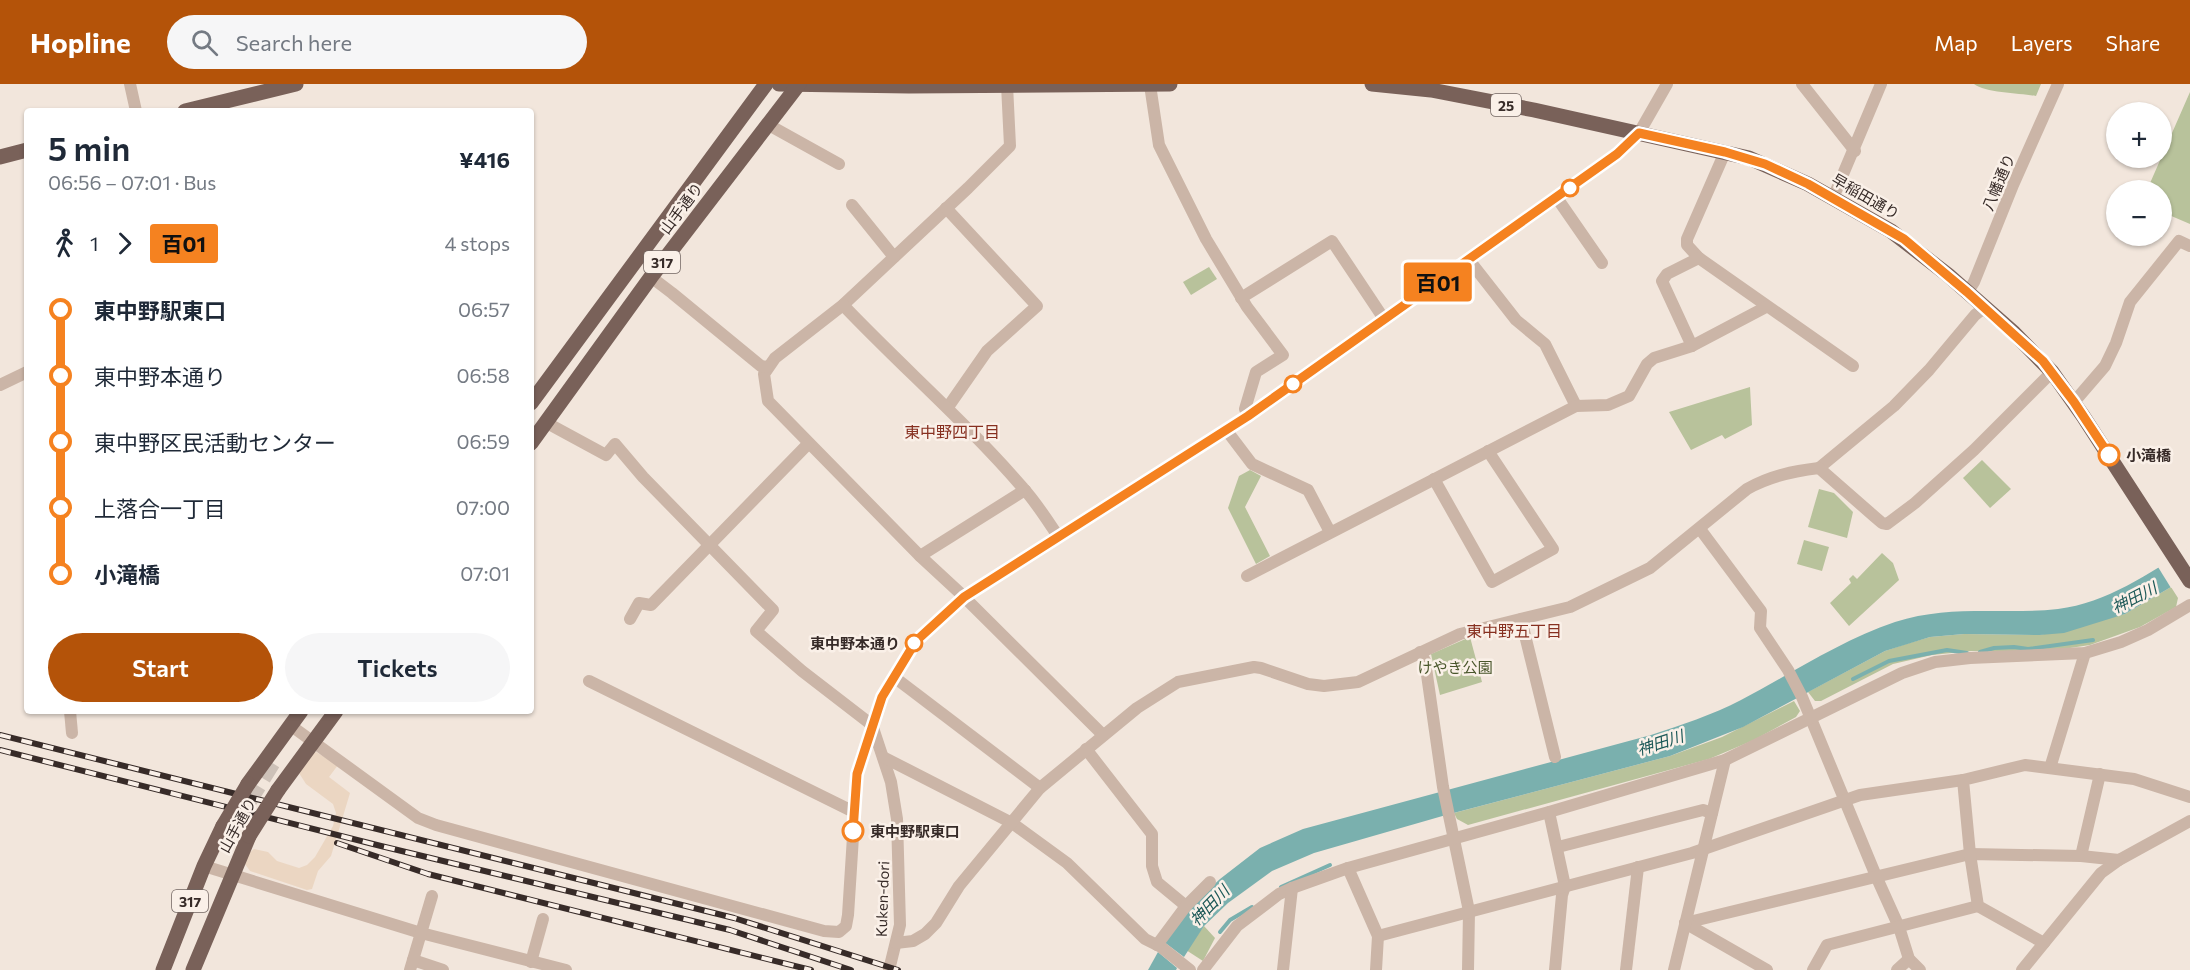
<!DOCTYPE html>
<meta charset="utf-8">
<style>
:root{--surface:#fff;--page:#f6f6f7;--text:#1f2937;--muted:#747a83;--accent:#b45309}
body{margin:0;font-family:Commissioner,"Noto Sans JP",sans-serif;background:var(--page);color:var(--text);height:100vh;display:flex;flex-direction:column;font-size:22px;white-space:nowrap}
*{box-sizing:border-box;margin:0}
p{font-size:20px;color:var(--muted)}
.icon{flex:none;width:33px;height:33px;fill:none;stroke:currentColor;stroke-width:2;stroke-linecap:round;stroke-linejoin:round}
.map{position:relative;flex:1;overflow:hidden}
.panel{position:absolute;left:24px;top:24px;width:510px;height:606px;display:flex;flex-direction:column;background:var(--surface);border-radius:6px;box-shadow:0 2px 4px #0004}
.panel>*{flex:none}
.badge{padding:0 12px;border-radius:4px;font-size:21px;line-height:39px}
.controls{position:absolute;left:2106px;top:18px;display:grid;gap:12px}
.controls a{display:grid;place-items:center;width:66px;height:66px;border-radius:50%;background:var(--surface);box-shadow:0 2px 4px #0004;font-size:30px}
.map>.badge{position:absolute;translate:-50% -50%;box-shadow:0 0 0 3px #fff}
.legs{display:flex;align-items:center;gap:9px;height:66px;padding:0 24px;font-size:20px}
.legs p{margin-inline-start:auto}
.overview{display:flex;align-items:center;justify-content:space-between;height:102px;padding:0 24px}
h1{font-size:33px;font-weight:600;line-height:45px}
.cta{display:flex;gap:12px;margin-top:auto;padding:12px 24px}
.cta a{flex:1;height:69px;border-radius:36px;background:var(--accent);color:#fff;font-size:24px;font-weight:600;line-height:69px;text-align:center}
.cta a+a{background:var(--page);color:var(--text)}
ul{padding:0 24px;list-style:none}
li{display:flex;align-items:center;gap:21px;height:66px;font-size:22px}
li i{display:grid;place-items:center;width:9px;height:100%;margin:0 8px;background:currentColor}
li i::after{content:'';width:15px;height:15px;margin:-8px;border:4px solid;border-radius:50%;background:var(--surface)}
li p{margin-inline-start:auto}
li:first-child i{background:linear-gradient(#0000 50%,currentColor 0)}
li:last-child i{background:linear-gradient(currentColor 50%,#0000 0)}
header{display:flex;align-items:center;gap:36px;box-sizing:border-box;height:84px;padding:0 30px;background:var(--accent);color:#fff}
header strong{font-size:28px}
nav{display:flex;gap:33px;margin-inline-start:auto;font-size:21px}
.search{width:420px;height:54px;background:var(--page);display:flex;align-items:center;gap:15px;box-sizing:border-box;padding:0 21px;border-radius:33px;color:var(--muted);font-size:22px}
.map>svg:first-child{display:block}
.green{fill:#b8c29b}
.plaza{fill:#ebd6c2}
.water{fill:#7ab0ae}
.pier{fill:#f2e6dc}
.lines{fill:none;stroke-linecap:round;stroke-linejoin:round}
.stream{stroke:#7ab0ae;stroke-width:4}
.highway-tunnel{stroke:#cdc1b8;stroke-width:18;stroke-dasharray:18 9;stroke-linecap:butt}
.minor{stroke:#cbb5a7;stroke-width:12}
.major{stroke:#796159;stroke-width:15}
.rail-casing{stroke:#372b28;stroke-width:6}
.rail{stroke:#faf0e8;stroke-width:4;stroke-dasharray:11;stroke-linecap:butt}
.major-bridge{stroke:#796159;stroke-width:15}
.line-1-casing{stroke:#fff;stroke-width:14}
.line-1{stroke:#f58220;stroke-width:9}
.stop-1-dot{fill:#fff;stroke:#f58220;stroke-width:3}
.labels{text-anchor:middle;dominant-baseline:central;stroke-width:5;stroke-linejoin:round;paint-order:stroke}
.shield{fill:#faf0e8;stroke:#726662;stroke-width:1.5}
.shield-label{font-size:14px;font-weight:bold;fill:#372b28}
.street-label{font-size:15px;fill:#372b28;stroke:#faf0e8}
.stop-label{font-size:15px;font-weight:bold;fill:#372b28;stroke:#faf0e8;text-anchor:start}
.park-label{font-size:15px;fill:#49562b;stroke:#faf0e8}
.neighbourhood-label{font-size:16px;fill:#873020;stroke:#faf0e8}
.water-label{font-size:16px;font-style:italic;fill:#1d5958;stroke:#faf0e8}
</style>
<header>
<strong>Hopline</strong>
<div class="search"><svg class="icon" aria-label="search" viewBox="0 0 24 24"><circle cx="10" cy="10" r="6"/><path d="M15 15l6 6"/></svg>Search here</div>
<nav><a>Map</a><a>Layers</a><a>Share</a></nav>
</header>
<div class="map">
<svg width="2190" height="886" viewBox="0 0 2190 886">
<rect width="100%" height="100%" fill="#f2e6dc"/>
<g class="green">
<path d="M1974,0h67l-5,12c-16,-3 -51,-3 -62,-12z"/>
<polygon points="2190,8 2190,140 2162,128 2162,106 2147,106"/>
<polygon points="1209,183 1217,195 1191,211 1183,198"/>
<polygon points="1750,303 1752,341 1725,355 1722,351 1691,366 1669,328"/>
<polygon points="1982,376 2011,405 1990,424 1963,394"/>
<polygon points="1250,386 1261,392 1245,423 1270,472 1256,480 1228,424 1239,392"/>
<polygon points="1819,405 1834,409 1853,428 1847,454 1808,443"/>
<polygon points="1804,456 1829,463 1822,487 1797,480"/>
<polygon points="1882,469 1893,479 1899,496 1849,542 1830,519 1851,499 1849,495 1853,491 1857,495"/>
<polygon points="2171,503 2178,514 2176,523 2140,543 2090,561 2043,568 1971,567 1932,571 1893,580 1821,617 1815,617 1808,608 1885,567 1906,560 1930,553 1964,550 2040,551 2125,530"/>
<polygon points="1470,553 1482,598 1440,611 1431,570"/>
<polygon points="1794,617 1800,627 1796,633 1754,656 1709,675 1468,741 1457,735 1454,729 1670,672 1722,653"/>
<polygon points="1204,842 1215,854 1203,877 1186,866"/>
</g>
<polygon class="plaza" points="316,668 338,681 329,693 350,709 331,772 318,787 312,805 307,806 250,787 245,780 249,769 254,765 268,768 277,777 299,784 307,781 315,773 333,742 336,729 333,720 306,700 299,689 311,669"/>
<g class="water">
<path d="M2190,464l-19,39 -46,27 -61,19 -24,2 -76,-1 -34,3 -45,14 -142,76 -73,29 -224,59 -132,38 -42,18 -44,32 -24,23 -20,31 -20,-15 26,-35 30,-28 40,-31 43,-19 348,-94c30,-10 61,-20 90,-35 50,-26 100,-60 154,-78 56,-18 108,-7 163,-13 49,-6 91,-36 132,-61z"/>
<polygon points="1158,868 1177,884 1176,886 1148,886"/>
</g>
<polygon class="pier" points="2190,463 2190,494 2171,504 2158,483"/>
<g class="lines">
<g class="stream">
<polyline points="1980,568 1994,564 2014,563 2028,565 2093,556"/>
<polyline points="1853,595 1889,577 1947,566 1967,569"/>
<polyline points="1281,803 1330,781"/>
<polyline points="1220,848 1230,836 1252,823"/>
</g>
<polyline class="highway-tunnel" points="220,763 273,676"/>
<g class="minor">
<polyline points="130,0 136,27"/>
<polyline points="1802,0 1855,67"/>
<polyline points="1007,1 1010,62 968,104 843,221 775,274 764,290 768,317 920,472 960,509 1103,651"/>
<polyline points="1150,1 1159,61 1206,155 1247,223 1283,271 1256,288 1245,325 1248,332"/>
<polyline points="767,40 839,80"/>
<polyline points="1725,68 1687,155 1687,161 1699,174 1853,282"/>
<polyline points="1557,114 1602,179"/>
<polyline points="1833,114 1881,0"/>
<polyline points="852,121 894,173"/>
<polyline points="946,124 1037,222 987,267 948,323"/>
<polyline points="1469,176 1516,236 1545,260 1576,322"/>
<polyline points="651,193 672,209 761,282 767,283"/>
<polyline points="1967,209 1974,198 2013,101 2058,0"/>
<polyline points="1241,214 1332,157 1384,235"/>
<path d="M843,221c59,62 124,118 180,183 13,14 24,32 35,48"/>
<polyline points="1692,262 1662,197 1667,190 1699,174"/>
<polyline points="0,301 27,288"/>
<polyline points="2074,318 2105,282 2116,259 2130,218 2179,157 2190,162"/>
<polyline points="547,339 606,371 615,360 643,393 773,526 756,547 802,587 872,641"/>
<polyline points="1227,347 1252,380 1308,406 1330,448"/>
<polyline points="1819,384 1894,322 1929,286 1975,231 1984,224"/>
<polyline points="1434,395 1492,498 1553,465 1488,367"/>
<polyline points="1700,445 1761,527 1760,544 1788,586 1802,613 1876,792 1899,843 1909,875 1920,886"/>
<polyline points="920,472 1025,406"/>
<polyline points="1247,492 1576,322 1608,321 1629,312 1647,280 1654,274 1692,262 1766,223"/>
<polyline points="630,535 639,519 651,521 808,360"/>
<polyline points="1521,535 1555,673"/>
<polyline points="1420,568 1425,577 1443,703 1469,827 1468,886"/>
<polyline points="894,593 1040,704"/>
<polyline points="589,597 854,728"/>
<polyline points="70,627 72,649"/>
<polyline points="290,641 418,734 436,741 824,847 839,848 846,842 848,831 857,690 882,613 916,557 964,513 1248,332 1617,70 1639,49 1667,0"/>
<polyline points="872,641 891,698 897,735 900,841 889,886"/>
<polyline points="1086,665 1152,750 1152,782 1157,798 1186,822"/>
<polyline points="883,673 1012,739 1067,779 1145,855 1161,863 1190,886"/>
<polyline points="2050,684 2085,569"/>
<polyline points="1549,728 1565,802 1562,811 1555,886"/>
<polyline points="1558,763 1703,726 1712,729"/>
<polyline points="2081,772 2100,690"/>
<polyline points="204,782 421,849 566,886"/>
<polyline points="1348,784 1378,852 1376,886"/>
<polyline points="1685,839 1970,770 2081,772 2119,776 2190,737"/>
<polyline points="1685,839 1767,886"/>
<polyline points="1378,852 1692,769 1860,711 1963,696"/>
<path d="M896,859l17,-2 12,-7 11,-11 23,-37 81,-98 97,-80 41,-26 76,-15 7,1 47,16 16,2 34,-4 102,-48 110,-27 80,-39 97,-79c23,-13 46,-18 72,-21l56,49 7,6 5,1 28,-21 59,-53 78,-78"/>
<polyline points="2044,859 2101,789 2119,776"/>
<polyline points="1157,861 1186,822 1210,798"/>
<polyline points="413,876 443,886"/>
<polyline points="531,878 543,835"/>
<polyline points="410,886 432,812"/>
<polyline points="1203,886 1237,842 1279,810 1292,804 1348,784 1549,728 1725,676 1902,589 1935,578 1970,574 2085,569 2121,558 2148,546 2190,521"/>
<polyline points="1283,886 1292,804"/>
<polyline points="1626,886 1638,783"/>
<polyline points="1674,886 1725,676"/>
<polyline points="1813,886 1827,861 1978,822"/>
<polyline points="1897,886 1909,875"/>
<polyline points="2022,886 2044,859 1978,822 1970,770 1963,696 2025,681 2134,695 2190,713"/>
</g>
<g class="major">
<polyline points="779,0 909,2 1170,0"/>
<polyline points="1372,0 1431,6 1534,26 1749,74 1808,100 1891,147 1948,191 2014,249 2052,288 2083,332 2190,497"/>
<polyline points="185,27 296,0"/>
<polyline points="0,73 27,66"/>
<polyline points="531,319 766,0"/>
<polyline points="531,359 651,193 799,0"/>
<polyline points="248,700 301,627"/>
<polyline points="278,706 336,627"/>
<polyline points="163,886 204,782 223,742"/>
<polyline points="193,886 249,752"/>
</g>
<g class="rail-casing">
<g id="rail">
<polyline points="0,651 734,834 898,886"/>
<polyline points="0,666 381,762 730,846 851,886"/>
<polyline points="337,759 428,790 811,886"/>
</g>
</g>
<use href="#rail" class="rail"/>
<g class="major-bridge">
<polyline points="223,742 248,700"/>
<polyline points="249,752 278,706"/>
</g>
</g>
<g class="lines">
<g class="line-1-casing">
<polyline id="line-1" points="853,747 857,690 882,613 916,557 964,513 1248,332 1617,70 1639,49 1725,68 1765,80 1808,100 1904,155 1967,208 2043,277 2074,318 2109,371"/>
</g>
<use href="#line-1" class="line-1"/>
</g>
<g class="stop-1-dot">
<circle cx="1570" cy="104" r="8"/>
<circle cx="1293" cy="300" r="8"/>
<circle cx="2109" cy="371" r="10"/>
<circle cx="914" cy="559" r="8"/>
<circle cx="853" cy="747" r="10"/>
</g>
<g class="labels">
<g class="shield">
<rect x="1491" y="10" width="30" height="22" rx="4.5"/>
<rect x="644" y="167" width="36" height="22" rx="4.5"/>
<rect x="172" y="806" width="36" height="22" rx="4.5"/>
</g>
<g class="shield-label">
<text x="1506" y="21">25</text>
<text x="662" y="178">317</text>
<text x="190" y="817">317</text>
</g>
<g class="street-label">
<text transform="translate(1998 98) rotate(-67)">八幡通り</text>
<text transform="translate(1866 112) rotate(30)">早稲田通り</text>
<text transform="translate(681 124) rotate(-53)">山手通り</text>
<text transform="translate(237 741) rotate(-61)">山手通り</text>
<text transform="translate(882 815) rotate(-88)">Kuken-dori</text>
</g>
<g class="stop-label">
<text x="2126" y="371">小滝橋</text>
<text x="900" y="559" text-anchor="end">東中野本通り</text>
<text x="870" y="747">東中野駅東口</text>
</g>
<g class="park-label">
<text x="1455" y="583">けやき公園</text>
</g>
<g class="neighbourhood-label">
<text x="952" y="347">東中野四丁目</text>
<text x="1514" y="546">東中野五丁目</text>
</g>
<g class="water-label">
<text transform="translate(2134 513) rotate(-27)">神田川</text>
<text transform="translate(1660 658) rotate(-18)">神田川</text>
<text transform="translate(1209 821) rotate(-46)">神田川</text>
</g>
</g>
</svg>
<div class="controls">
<a>+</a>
<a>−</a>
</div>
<b class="badge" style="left:1438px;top:198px;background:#f58220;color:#111">百01</b>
<section class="panel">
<div class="overview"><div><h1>5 min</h1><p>06:56 – 07:01 · Bus</p></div><b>¥416</b></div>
<div class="legs"><svg class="icon" aria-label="walk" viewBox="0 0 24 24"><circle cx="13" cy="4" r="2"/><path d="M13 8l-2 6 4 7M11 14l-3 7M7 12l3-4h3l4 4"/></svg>1<svg class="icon" aria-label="forward" viewBox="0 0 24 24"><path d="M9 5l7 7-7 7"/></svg><b class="badge" style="background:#f58220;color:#111">百01</b><p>4 stops</p></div>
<ul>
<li><i style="color:#f58220"></i><b>東中野駅東口</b><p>06:57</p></li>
<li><i style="color:#f58220"></i><span>東中野本通り</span><p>06:58</p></li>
<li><i style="color:#f58220"></i><span>東中野区民活動センター</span><p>06:59</p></li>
<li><i style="color:#f58220"></i><span>上落合一丁目</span><p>07:00</p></li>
<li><i style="color:#f58220"></i><b>小滝橋</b><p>07:01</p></li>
</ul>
<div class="cta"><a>Start</a><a>Tickets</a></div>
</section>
</div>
